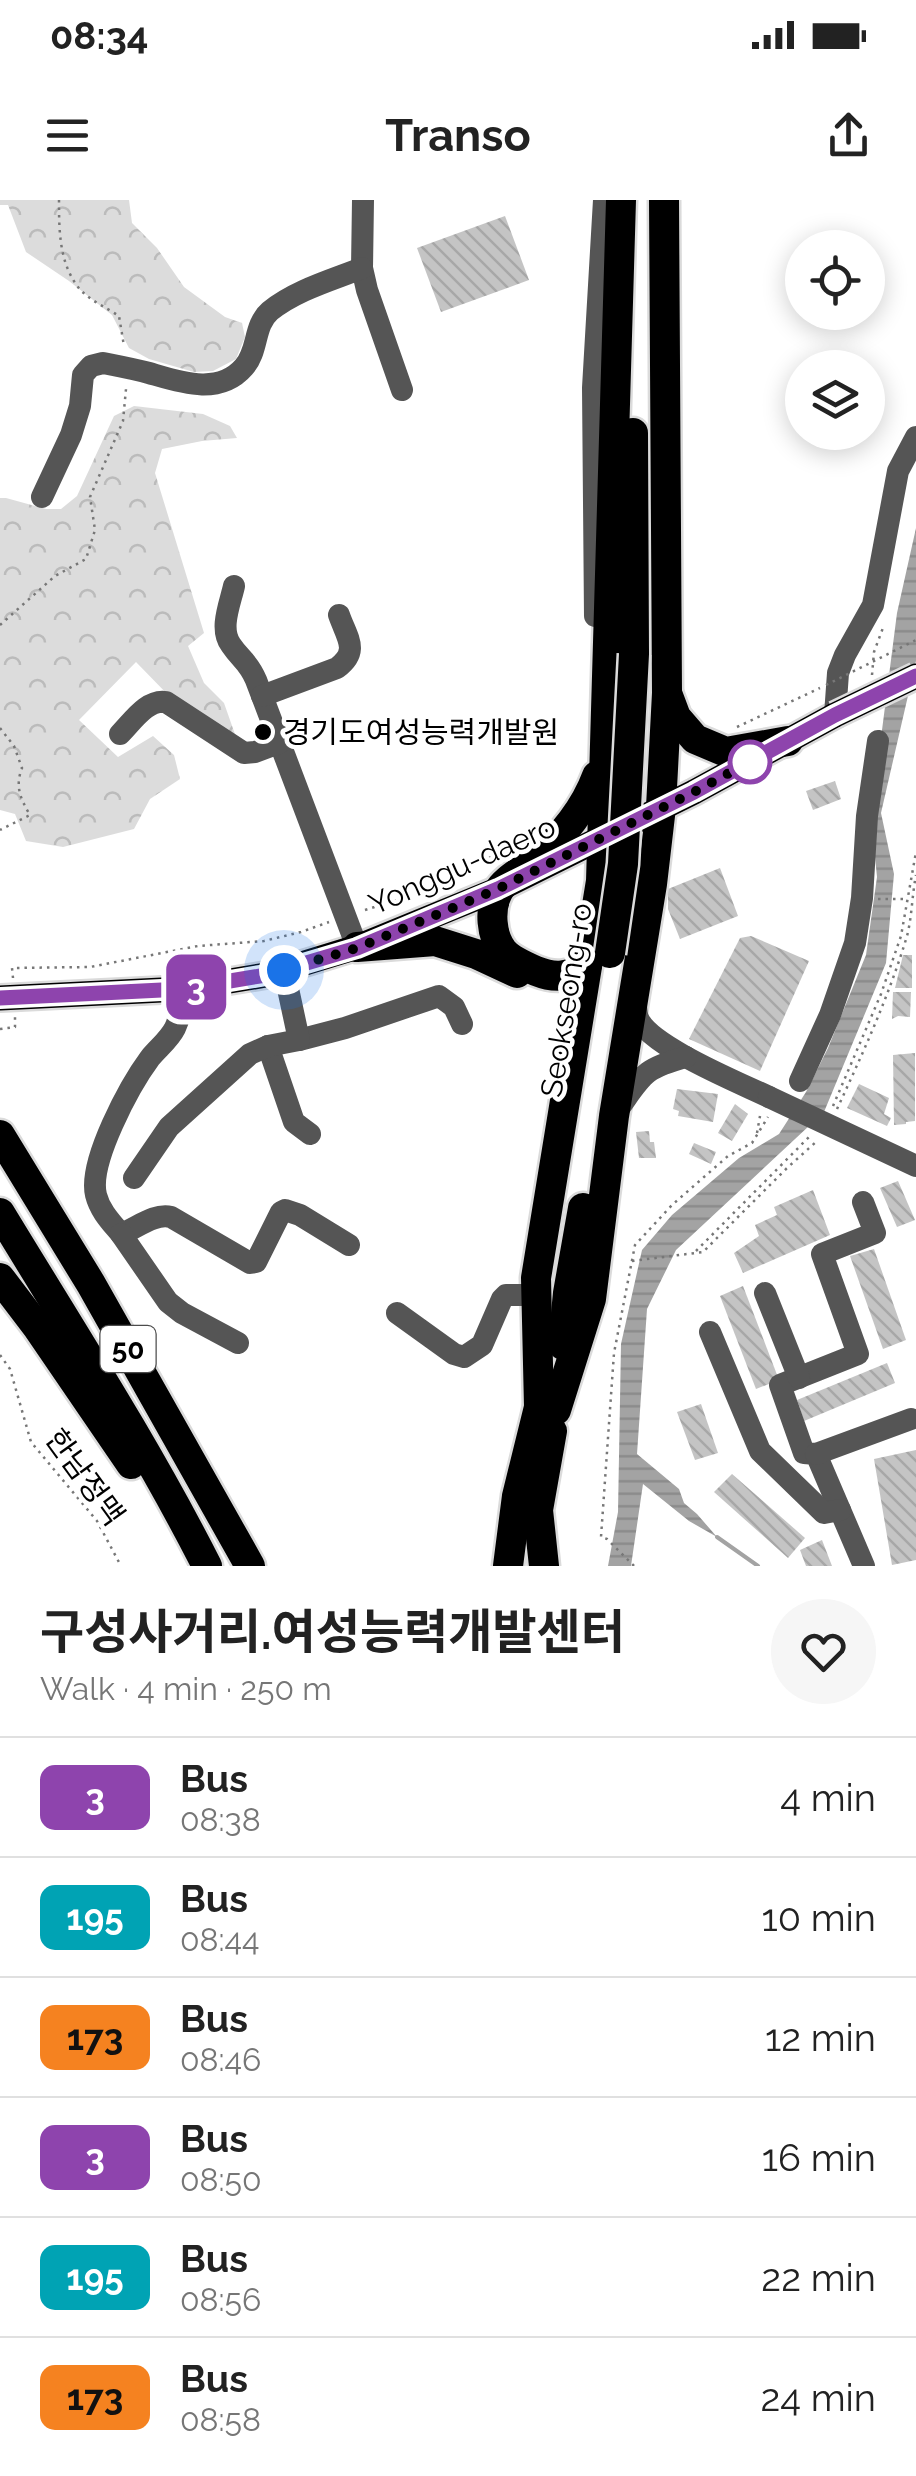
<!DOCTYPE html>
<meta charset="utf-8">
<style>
:root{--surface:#fff;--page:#f6f6f6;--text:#222;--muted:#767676;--line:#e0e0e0}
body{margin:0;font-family:Raleway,"Noto Sans KR",sans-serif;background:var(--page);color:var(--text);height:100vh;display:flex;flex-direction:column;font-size:38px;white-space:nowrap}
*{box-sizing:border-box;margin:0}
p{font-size:32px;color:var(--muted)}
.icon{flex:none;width:55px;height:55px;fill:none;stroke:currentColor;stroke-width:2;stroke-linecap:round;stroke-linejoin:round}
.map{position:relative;height:1366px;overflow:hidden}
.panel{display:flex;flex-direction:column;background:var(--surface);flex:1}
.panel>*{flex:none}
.badge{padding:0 20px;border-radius:15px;font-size:35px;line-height:65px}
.tools{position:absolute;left:785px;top:30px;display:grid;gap:20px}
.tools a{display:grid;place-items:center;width:100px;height:100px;border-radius:50%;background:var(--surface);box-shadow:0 5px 25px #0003;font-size:50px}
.you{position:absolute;width:50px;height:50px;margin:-25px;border:8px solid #fff;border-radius:50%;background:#1a73e8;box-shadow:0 0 0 15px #1a73e833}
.map>.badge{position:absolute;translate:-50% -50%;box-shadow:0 0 0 5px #fff}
.round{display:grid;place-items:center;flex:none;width:105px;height:105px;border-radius:52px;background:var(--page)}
.overview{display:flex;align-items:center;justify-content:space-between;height:170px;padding:0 40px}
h1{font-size:48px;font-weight:700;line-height:75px}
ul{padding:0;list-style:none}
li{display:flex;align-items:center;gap:30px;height:120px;padding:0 40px;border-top:2px solid var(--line)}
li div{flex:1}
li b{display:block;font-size:38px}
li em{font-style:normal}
li .badge{min-width:110px;font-weight:700;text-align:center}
.status{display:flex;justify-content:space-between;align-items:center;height:70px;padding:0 50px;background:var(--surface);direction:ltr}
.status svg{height:28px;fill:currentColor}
header{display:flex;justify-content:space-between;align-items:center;height:130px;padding:0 40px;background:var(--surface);font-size:45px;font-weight:700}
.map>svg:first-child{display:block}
.forest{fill:url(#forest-crowns)}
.water{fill:url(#water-rules)}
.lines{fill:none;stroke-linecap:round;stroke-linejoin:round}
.stream{stroke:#a3a3a3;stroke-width:4}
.building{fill:url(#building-back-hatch)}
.major-casing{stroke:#dbdbdb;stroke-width:30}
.highway-casing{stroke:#dbdbdb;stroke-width:35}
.path{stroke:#777;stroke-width:2.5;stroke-dasharray:2.5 5;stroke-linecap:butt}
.minor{stroke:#555;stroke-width:22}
.major{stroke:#000;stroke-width:25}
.highway{stroke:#000;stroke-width:30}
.major-bridge-casing{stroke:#dbdbdb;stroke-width:30;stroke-linecap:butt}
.highway-bridge-casing{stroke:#dbdbdb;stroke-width:35;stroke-linecap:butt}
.path-bridge{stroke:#777;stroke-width:2.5;stroke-dasharray:2.5 5;stroke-linecap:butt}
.minor-bridge{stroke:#555;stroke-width:22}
.major-bridge{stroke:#000;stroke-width:25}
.highway-bridge{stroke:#000;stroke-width:30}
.line-casing{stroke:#fff;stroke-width:22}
.line{stroke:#8e44ad;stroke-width:15}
.walk{stroke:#000;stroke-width:10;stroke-dasharray:0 18}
.poi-dot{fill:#000;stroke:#fff;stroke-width:4}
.stop-dot{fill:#fff;stroke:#8e44ad;stroke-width:5}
.labels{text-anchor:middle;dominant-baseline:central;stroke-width:9;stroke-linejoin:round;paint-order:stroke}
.shield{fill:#fff;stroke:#4c4c4c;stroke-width:2.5}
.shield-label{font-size:28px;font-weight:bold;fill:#000}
.poi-label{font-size:30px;fill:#000;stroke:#fff;text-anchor:start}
.street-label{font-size:30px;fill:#000;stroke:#fff}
</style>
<div class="status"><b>08:34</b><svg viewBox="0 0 49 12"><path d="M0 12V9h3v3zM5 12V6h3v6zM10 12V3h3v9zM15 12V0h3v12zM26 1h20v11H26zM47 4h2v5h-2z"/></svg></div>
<header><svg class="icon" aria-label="menu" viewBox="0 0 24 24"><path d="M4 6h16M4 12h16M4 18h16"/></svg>Transo<svg class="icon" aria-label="share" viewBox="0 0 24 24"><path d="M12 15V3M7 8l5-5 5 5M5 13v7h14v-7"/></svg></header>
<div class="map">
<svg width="916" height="1366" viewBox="0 0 916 1366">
<defs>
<pattern id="forest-crowns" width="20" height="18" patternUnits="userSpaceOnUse" patternTransform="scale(2.5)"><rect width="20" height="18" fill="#dcdcdc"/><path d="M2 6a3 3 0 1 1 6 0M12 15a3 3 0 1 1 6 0" fill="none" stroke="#bbb"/></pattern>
<pattern id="water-rules" width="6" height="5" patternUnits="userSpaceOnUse" patternTransform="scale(2.5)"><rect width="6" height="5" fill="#a3a3a3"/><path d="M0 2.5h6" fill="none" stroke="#8b8b8b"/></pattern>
<pattern id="building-back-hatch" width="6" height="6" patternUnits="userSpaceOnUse" patternTransform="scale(2.5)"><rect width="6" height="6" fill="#c4c4c4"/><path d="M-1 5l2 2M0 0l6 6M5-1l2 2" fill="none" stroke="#a7a7a7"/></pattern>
</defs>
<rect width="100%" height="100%" fill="#fff"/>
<g class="forest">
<polygon points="0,0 129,0 132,23 157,48 184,87 225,117 242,123 245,137 236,159 213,171 194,172 149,159 129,148 112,115 69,81 26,52 8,5 0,5"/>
<polygon points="134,206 203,214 230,226 237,238 202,241 162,249 155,273 204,433 188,446 204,483 224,503 237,540 172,499 136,462 79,520 118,557 153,536 174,555 180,579 150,599 134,629 63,647 26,641 15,614 0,610 0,298 6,298 46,309 61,309 77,296 114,216"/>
</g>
<polygon class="water" points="916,328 916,461 881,613 894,674 886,763 824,912 676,1050 647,1109 637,1254 679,1289 684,1303 697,1314 717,1337 689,1321 643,1284 631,1366 608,1366 618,1312 621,1144 642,1050 672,1015 739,958 779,934 806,892 828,848 866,755 877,677 871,616 897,413"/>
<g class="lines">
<polyline class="stream" points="717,1337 758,1366"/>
</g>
<g class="building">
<polygon points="505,16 529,80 441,112 417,48"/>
<polygon points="835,581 841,599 813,610 806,591"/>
<polygon points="720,668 738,716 680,739 668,709 668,689"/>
<polygon points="751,736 809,761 760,871 689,839 740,738"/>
<polygon points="903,755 912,755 912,788 895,788"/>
<polygon points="893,792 911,792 910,817 898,816 892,819"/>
<polygon points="915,853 915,921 906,922 906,924 894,925 893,855"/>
<polygon points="859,884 889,898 884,914 891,918 887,926 847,908"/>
<polygon points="677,889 718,894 713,922 678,916 679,911 673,909"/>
<polygon points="735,904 748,914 732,941 718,933"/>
<polygon points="649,931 650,942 654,942 656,958 639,958 636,932"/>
<polygon points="694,943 716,952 711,964 689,954"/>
<polygon points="898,981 915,1020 897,1027 880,988"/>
<polygon points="813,990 830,1035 743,1073 734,1053 759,1036 755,1025 777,1015 774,1007"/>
<polygon points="874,1049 906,1140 883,1149 850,1056"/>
<polygon points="743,1086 779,1180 756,1189 720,1096"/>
<polygon points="887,1163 895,1183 804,1221 797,1200"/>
<polygon points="701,1204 718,1253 695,1260 677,1212"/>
<polygon points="916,1250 916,1360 892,1365 874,1259"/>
<polygon points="732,1274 805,1338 788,1358 714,1292"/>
<polygon points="822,1340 832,1366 806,1366 800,1350"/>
</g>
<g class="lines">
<g class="major-casing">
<polyline id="major" points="0,798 182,789 266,775 357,747 499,689 694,592 835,515"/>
</g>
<g class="highway-casing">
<g id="highway">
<polyline points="633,233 634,454"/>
<polyline points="667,493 676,517 695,539 726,552 788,541"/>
<polyline points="357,747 435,741 476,754 517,773"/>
<path d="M587,765c-18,12 -31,14 -51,6 -9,-4 -27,-12 -33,-20 -12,-15 -14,-42 -5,-59 6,-12 24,-21 35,-30 28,-24 51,-51 64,-86"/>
<polyline points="0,935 91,1084 250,1366"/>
<path d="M0,1013c71,117 145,231 207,353"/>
<polyline points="0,1078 38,1128 131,1264"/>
<polyline points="563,1145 568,1093 583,1008"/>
<polyline points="539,1207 536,1078 601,681 621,0"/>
<polyline points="556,1210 591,1099 614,916 652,684 661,607 667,493 664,0"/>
<polyline points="508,1366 517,1296 539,1207 541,1187"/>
<polyline points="544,1366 538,1310 552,1231"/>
</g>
</g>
<g class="path">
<path d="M59,0c0,30 0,62 19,87 9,12 29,21 41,29l5,30"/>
<polyline points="0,425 55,376 86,359 95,330 90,297 123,221 126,189"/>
<polyline points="872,475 874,452 884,425"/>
<polyline points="737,527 820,488"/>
<path d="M0,528l14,18 8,22c-7,18 -2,30 8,47l-30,15"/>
<polyline points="878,699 905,699"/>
<polyline points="365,710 432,689 522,640"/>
<polyline points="13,778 12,768 90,767 198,746 264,741 301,732 329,722"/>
<polyline points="0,829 15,827 15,816"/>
<polyline points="833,906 881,794 901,736 916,652"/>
<path d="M837,909c26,-56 52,-113 70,-173 5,-19 5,-41 9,-61"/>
<polyline points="757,933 760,916"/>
<polyline points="696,1051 810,936"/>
<polyline points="632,1061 703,1052 786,969 817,941"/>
<polyline points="0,1155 10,1169 31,1242 97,1321 121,1366"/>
<polyline points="634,1366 607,1339 601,1337 614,1153 635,1045 672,1005 728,956 752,943 768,917"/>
</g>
<g class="minor">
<polyline points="363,0 362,68 367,90 402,190"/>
<path d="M42,297l29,-62 9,-29 3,-31 8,-9 12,-3c15,3 31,6 46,10 31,9 70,23 95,-6 15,-17 9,-41 26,-56 26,-21 62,-31 92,-43"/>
<path d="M234,386c-4,18 -15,43 -3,59 10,15 17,16 25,35l101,267"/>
<polyline points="595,416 593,188 604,0"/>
<path d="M262,496l75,-28c23,-17 10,-30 2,-53"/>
<polyline points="835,515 838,473 845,455 873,405 898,271 916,237"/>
<path d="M120,534c13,-13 27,-35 46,-32l78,51 11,-1 24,-9"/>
<path d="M182,789c-1,13 -1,27 -7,39 -6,12 -17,20 -25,30 -20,27 -62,104 -54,137 4,16 15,27 25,39 16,-6 33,-21 50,-17l79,46 6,-1 25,-50 4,-2 15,5 49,30"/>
<path d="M636,802c0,5 0,11 2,16 11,28 102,65 131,79"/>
<polyline points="299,840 345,828 439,796 454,807 462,824"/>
<polyline points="268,846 294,922 310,934"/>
<polyline points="800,881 830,815 855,743 862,698 867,616 878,541"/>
<path d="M617,911c26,-36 25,-42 69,-54"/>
<polyline points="134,978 169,927 250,854 268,846 299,840 284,770"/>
<polyline points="863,1002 875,1033 822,1054 858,1154 780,1185 804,1253 816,1254 864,1366"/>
<polyline points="121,1034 168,1102 182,1113 238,1143"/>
<polyline points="765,1093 799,1178"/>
<polyline points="397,1113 454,1154 464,1157 482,1145 502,1099 506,1095 536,1095"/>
<polyline points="710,1132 760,1251 824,1313 840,1310"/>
<polyline points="816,1254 911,1219"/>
</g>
<use href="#major" class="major"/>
<use href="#highway" class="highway"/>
<g class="major-bridge-casing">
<polyline id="major-bridge" points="835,515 916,476"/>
</g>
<g class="highway-bridge-casing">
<polyline id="highway-bridge" points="610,753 623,664 634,454"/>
</g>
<polyline class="path-bridge" points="826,485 916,440"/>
<polyline class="minor-bridge" points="769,897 916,966"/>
<use href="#major-bridge" class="major-bridge"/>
<use href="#highway-bridge" class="highway-bridge"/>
</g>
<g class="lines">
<g class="line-casing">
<polyline id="line" points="0,798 182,789 266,775 357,748 498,689 694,592 835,515 916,476"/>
</g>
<use href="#line" class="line"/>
<polyline class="walk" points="284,770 357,748 498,689 694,592 757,558 750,562"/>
</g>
<circle class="poi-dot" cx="263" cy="532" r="10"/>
<circle class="stop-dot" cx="750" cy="562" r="20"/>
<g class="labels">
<rect class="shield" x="100.5" y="1126" width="55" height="46" rx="8"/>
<g class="shield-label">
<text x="128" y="1149">50</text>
</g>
<g class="poi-label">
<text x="283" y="532">경기도여성능력개발원</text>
</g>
<g class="street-label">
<text transform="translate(462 665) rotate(-24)">Yonggu-daero</text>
<text transform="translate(566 800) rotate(-81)">Seokseong-ro</text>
<text transform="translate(85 1277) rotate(54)">한남정맥</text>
</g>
</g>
</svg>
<div class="tools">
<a><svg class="icon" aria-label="locate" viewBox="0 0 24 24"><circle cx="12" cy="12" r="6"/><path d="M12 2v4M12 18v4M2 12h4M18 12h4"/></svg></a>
<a><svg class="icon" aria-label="layers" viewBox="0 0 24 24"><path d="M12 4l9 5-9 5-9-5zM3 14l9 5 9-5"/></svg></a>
</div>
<div class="you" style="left:284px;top:770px"></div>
<b class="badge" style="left:196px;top:787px;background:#8e44ad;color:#fff">3</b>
</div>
<section class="panel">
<div class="overview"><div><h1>구성사거리.여성능력개발센터</h1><p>Walk · 4 min · 250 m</p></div><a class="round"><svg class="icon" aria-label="heart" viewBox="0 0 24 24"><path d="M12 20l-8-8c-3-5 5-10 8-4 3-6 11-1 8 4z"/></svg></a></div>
<ul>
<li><span class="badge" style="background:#8e44ad;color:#fff">3</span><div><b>Bus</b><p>08:38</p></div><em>4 min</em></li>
<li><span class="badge" style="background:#00a3b4;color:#fff">195</span><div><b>Bus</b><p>08:44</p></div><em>10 min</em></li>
<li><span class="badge" style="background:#f58220;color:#111">173</span><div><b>Bus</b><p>08:46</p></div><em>12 min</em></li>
<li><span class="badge" style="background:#8e44ad;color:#fff">3</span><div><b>Bus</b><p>08:50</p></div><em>16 min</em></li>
<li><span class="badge" style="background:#00a3b4;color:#fff">195</span><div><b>Bus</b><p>08:56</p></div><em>22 min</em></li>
<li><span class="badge" style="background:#f58220;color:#111">173</span><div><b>Bus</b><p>08:58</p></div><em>24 min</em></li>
</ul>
</section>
